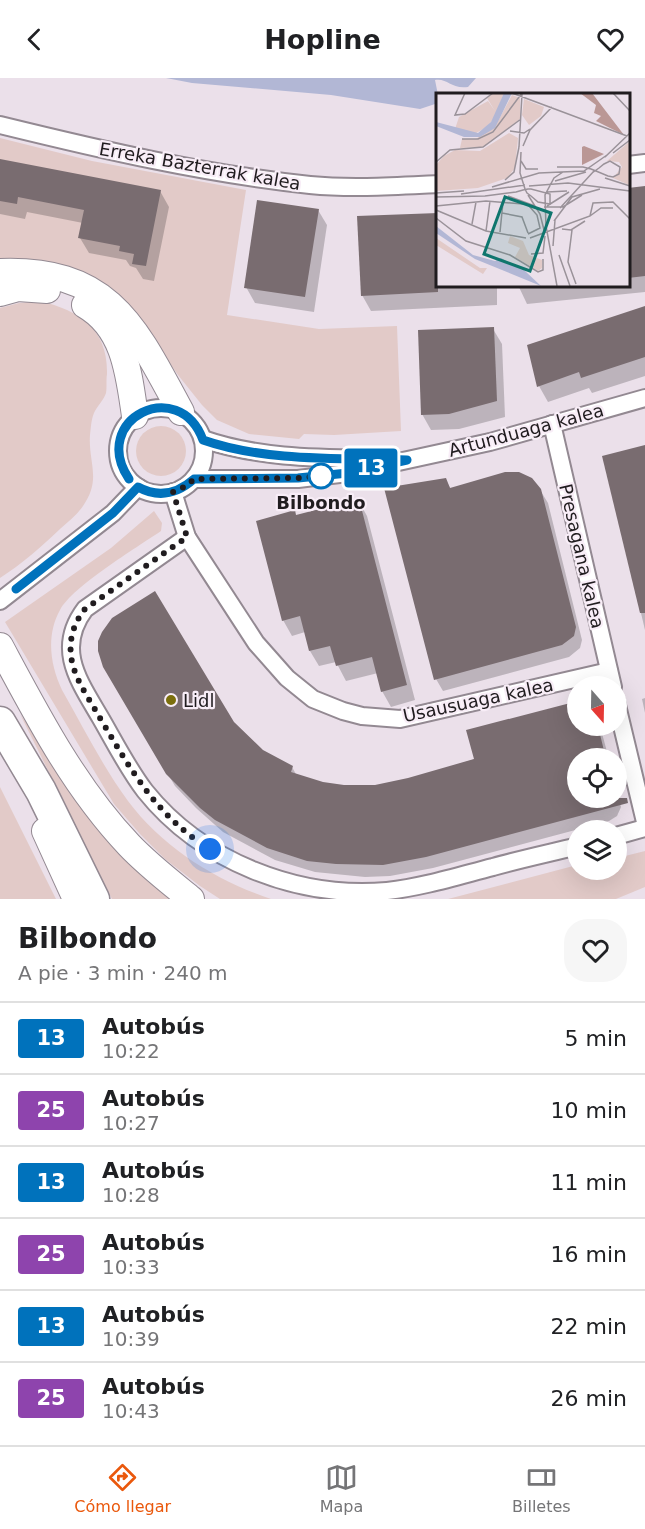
<!DOCTYPE html>
<html lang="es">
<meta charset="utf-8">
<style>
:root{--surface:#fff;--page:#f6f6f6;--text:#202124;--muted:#757577;--line:#e0e0e0;--accent:#ea580c}
body{margin:0;font-family:"DejaVu Sans",sans-serif;background:var(--page);color:var(--text);height:100vh;display:flex;flex-direction:column;font-size:22px;white-space:nowrap}
*{box-sizing:border-box;margin:0}
p{font-size:20px;color:var(--muted)}
.icon{flex:none;width:33px;height:33px;fill:none;stroke:currentColor;stroke-width:2;stroke-linecap:round;stroke-linejoin:round}
.map{position:relative;height:821px;overflow:hidden}
.side{display:flex;flex-direction:column;background:var(--surface);flex:1}
.side>*{flex:none}
.badge{padding:0 12px;border-radius:4px;font-size:21px;line-height:39px}
.needle{width:39px;rotate:160deg}
.controls{position:absolute;left:567px;top:598px;display:grid;gap:12px}
.controls a{display:grid;place-items:center;width:60px;height:60px;border-radius:50%;background:var(--surface);box-shadow:0 6px 24px #0002;font-size:30px}
.you{position:absolute;width:30px;height:30px;margin:-15px;border:4px solid #fff;border-radius:50%;background:#1a73e8;box-shadow:0 0 0 9px #1a73e833}
.map>.badge{position:absolute;translate:-50% -50%;box-shadow:0 0 0 3px #fff}
.round{display:grid;place-items:center;flex:none;width:63px;height:63px;border-radius:24px;background:var(--page)}
.headline{display:flex;align-items:center;justify-content:space-between;height:102px;padding:0 18px}
h1{font-size:28px;font-weight:600;line-height:45px}
ul{padding:0;list-style:none}
li{display:flex;align-items:center;gap:18px;height:72px;padding:0 18px;border-top:2px solid var(--line)}
li div{flex:1}
li b{display:block;font-size:22px}
li em{font-style:normal}
li .badge{min-width:66px;font-weight:700;text-align:center}
header{display:flex;justify-content:space-between;align-items:center;height:78px;padding:0 18px;background:var(--surface);font-size:27px;font-weight:600}
.dock{display:flex;justify-content:space-around;align-items:center;height:84px;border-top:2px solid var(--line);background:var(--surface);font-size:16px;color:var(--muted)}
.dock a{display:grid;justify-items:center;gap:3px}
.dock .current{color:var(--accent)}
.map>svg:first-child{display:block}
.green{fill:#e2cac8}
.water{fill:#b2b7d5}
.shadow{fill:#0003}
.building{fill:#796c70}
.lines{fill:none;stroke-linecap:round;stroke-linejoin:round}
.street-casing{stroke:#938992;stroke-width:20}
.primary-casing{stroke:#938992;stroke-width:28}
.highway-casing{stroke:#938992;stroke-width:33}
.street{stroke:#fff;stroke-width:16}
.primary{stroke:#fff;stroke-width:26}
.highway{stroke:#fff;stroke-width:30}
.line-casing{stroke:#fff;stroke-width:14}
.line{stroke:#0072bc;stroke-width:9}
.walk{stroke:#201c1f;stroke-width:6;stroke-dasharray:0 10.8}
.stop-dot{fill:#fff;stroke:#0072bc;stroke-width:3}
.poi-dot{fill:#7b6f0d;stroke:#f8edf7;stroke-width:2}
.labels{text-anchor:middle;dominant-baseline:central;stroke-width:4.5;stroke-linejoin:round;paint-order:stroke}
.street-label{font-size:18px;fill:#201c1f;stroke:#f8edf7}
.stop-label{font-size:18px;font-weight:bold;fill:#201c1f;stroke:#f8edf7}
.poi-label{font-size:18px;fill:#201c1f;stroke:#f8edf7;text-anchor:start}
.inset-road{fill:none;stroke:#9a9299;stroke-width:1.5}
.view{fill:#0f766e;fill-opacity:0.15;stroke:#0f766e;stroke-width:3}
.inset-edge{fill:none;stroke:#201c1f;stroke-width:3}
</style>
<header><svg class="icon" aria-label="back" viewBox="0 0 24 24"><path d="M15 5l-7 7 7 7"/></svg>Hopline<svg class="icon" aria-label="heart" viewBox="0 0 24 24"><path d="M12 20l-8-8c-3-5 5-10 8-4 3-6 11-1 8 4z"/></svg></header>
<div class="map">
<svg width="645" height="821" viewBox="0 0 645 821">
<rect width="100%" height="100%" fill="#ebe0ea"/>
<g class="green">
<polygon points="0,60 92,83 246,112 227,237 319,251 397,248 401,353 334,357 304,356 299,361 249,356 217,342 202,327 178,297 134,234 0,189"/>
<path d="M40,223c40,10 68,28 67,73 -1,6 0,14 -1,19 -2,7 -9,13 -12,20 -3,7 -3,15 -4,22 -2,27 12,44 -7,71 -6,9 -15,16 -23,23 -19,18 -38,35 -60,49v-270l19,-5z"/>
<circle cx="161" cy="373" r="25"/>
<path d="M154,433l8,12 -1,8c-25,17 -88,55 -101,79 -14,25 -10,55 2,80 21,37 41,77 66,111 35,47 89,80 143,98h-51l-20,-13 -35,-27 -25,-25 -26,-30 -109,-182 106,-74z"/>
<polygon points="20,636 55,687 175,821 112,821"/>
<polygon points="0,709 56,821 0,821"/>
<polygon points="645,773 645,809 616,821 448,821 577,787 578,792 616,792 617,780"/>
</g>
<path class="water" d="M166,0h310l-8,9c-18,2 -20,-9 -33,-7l3,15 -3,9 -15,5 -89,-14 -139,-12z"/>
<g class="shadow">
<polygon points="0,82 160,113 169,129 154,203 143,201 136,190 130,188 126,182 89,175 80,160 83,145 27,134 25,141 0,136"/>
<polygon points="645,110 645,214 527,226 518,207 628,207 628,111"/>
<polygon points="318,132 327,147 314,234 255,225 246,209"/>
<polygon points="438,136 438,207 497,207 497,227 371,233 362,217"/>
<polygon points="645,230 645,298 592,315 589,310 548,324 539,308"/>
<polygon points="493,251 502,266 505,339 459,351 431,352 422,336"/>
<polygon points="645,369 645,552 604,379"/>
<polygon points="445,402 451,411 540,412 548,425 582,562 580,570 569,579 443,613 436,601"/>
<polygon points="358,422 367,438 415,622 391,629 382,613 378,595 346,603 336,584 319,588 310,573 305,554 292,558 283,542 296,438"/>
<polygon points="104,589 233,645 263,673 292,689 297,698 323,705 343,708 375,708 409,702 578,648 600,648 609,681 578,681 578,720 616,720 616,713 621,729 617,738 609,743 433,790 390,798 365,799 315,794 275,782 223,754 196,730 175,708"/>
<polygon points="645,620 645,635 642,621"/>
</g>
<g class="building">
<polygon points="0,81 161,112 146,188 132,186 134,176 119,173 120,168 78,160 84,132 18,119 17,126 0,123"/>
<polygon points="645,108 645,198 628,200 628,110"/>
<polygon points="257,122 319,131 305,219 244,210"/>
<polygon points="438,135 438,214 361,218 357,138"/>
<polygon points="645,228 645,279 581,300 579,294 537,309 527,267"/>
<polygon points="494,249 497,323 449,336 421,337 418,252"/>
<polygon points="645,367 645,535 640,535 602,378"/>
<polygon points="505,394 519,394 532,400 541,411 576,549 574,558 562,567 434,602 384,410 446,400 450,410"/>
<polygon points="359,421 407,607 381,614 372,579 336,588 330,568 309,573 300,538 282,543 256,443 295,432 296,437"/>
<polygon points="155,513 234,644 263,672 293,688 291,694 323,704 344,707 375,707 408,700 474,681 466,652 578,623 578,648 598,648 606,681 578,681 578,720 627,720 628,725 426,779 383,787 336,786 307,783 267,770 215,742 200,730 166,696 103,589 98,573 98,563 102,554 112,540"/>
</g>
<g class="lines">
<g class="street-casing">
<g id="street">
<path d="M0,47c102,25 205,49 310,60 42,4 86,1 128,-1"/>
<polyline points="628,87 645,85"/>
<circle cx="161" cy="373" r="43"/>
<polyline points="552,346 613,609"/>
<path d="M203,361c57,20 120,19 179,20"/>
<polyline points="194,401 298,401 348,395 490,364 645,320"/>
<polyline points="173,414 187,459 256,565 287,600 313,621 343,633 362,638 400,641 609,593"/>
<path d="M187,459l-102,72c-30,40 -6,72 15,108 14,24 28,52 45,74 56,70 152,108 242,100 36,-4 71,-15 106,-24 28,-8 57,-14 85,-21"/>
<polyline points="0,523 113,435 138,409"/>
<polyline points="616,623 645,744"/>
<polyline points="616,758 645,750"/>
</g>
</g>
<g class="primary-casing">
<g id="primary">
<path d="M0,194c110,-4 135,55 181,140"/>
<polyline points="0,215 18,210 47,212"/>
<path d="M85,227c40,23 44,70 50,111"/>
<path d="M0,568c37,69 74,141 129,199 19,20 41,37 62,54"/>
<polyline points="45,753 76,821"/>
</g>
</g>
<g class="highway-casing">
<polyline id="highway" points="0,644 41,713 94,821"/>
</g>
<use href="#street" class="street"/>
<use href="#primary" class="primary"/>
<use href="#highway" class="highway"/>
</g>
<g class="lines">
<g class="line-casing">
<path id="line" d="M16,511l97,-76 25,-26c20,11 39,7 56,-8l104,-1 50,-5 59,-13c-66,-2 -141,2 -204,-20 -24,-65 -114,-21 -74,39"/>
</g>
<use href="#line" class="line"/>
<path class="walk" d="M210,771c-53,-32 -79,-79 -110,-131 -11,-20 -26,-39 -29,-62 -2,-18 3,-33 14,-47l102,-72 -14,-45 13,-6 8,-7 104,-1 23,-2"/>
</g>
<circle class="stop-dot" cx="321" cy="398" r="12"/>
<circle class="poi-dot" cx="171" cy="622" r="6"/>
<g class="labels">
<g class="street-label">
<text transform="translate(200 88) rotate(10)">Erreka Bazterrak kalea</text>
<text transform="translate(526 352) rotate(-15)">Artunduaga kalea</text>
<text transform="translate(582 478) rotate(77)">Presagana kalea</text>
<text transform="translate(478 622) rotate(-12)">Usausuaga kalea</text>
</g>
<g class="stop-label">
<text x="321" y="424">Bilbondo</text>
</g>
<g class="poi-label">
<text x="183" y="622">Lidl</text>
</g>
</g>
<g transform="translate(436 15)">
<rect width="194" height="194" fill="#ebe0ea"/>
<path d="M58,0h10l-10,25 -7,9 -11,6 -21,-4 4,-12 29,-16 7,10 -8,-13zM76,2l8,3v21l-36,28 -24,1 2,-9h14l21,-16zM88,6l20,8 -3,9 -12,9 -7,-10zM73,40l9,5 -3,30 -8,10 -29,10 -42,3v-26l8,-9 11,-6 25,1zM194,48l-1,44 -16,-7 9,-11 -3,-5 -12,-1zM74,143l13,5 6,14 13,5v8l-4,3 -23,-14 5,-9 -12,-5zM0,145l44,30h7l-4,6 -47,-29z" fill="#e2cac8"/>
<path d="M144,0h12l32,42 -28,-14 5,-5 -7,-3 2,-8zM146,54l2,-1 20,8 -22,11z" fill="#ba9795"/>
<path d="M68,0h8l-17,35 -15,9h-16l-28,-11v-4l42,11 13,-11zM0,133l37,29 22,6 6,-3 23,12 17,16 -66,-27 -39,-26z" fill="#b2b7d5"/>
<path class="inset-road" d="M29,0l-10,22 10,-1 28,-21M76,0l115,43M177,0l17,18M74,38l14,2 6,-4M26,46h16l15,-7 29,-39M87,53l7,-16 22,-23M83,54l3,-53M177,60l17,-13M169,64l25,-24M85,68l5,8h12M0,69l14,-12 33,-3 38,-28M121,74h26l8,2 5,2 12,5 5,1 6,-3 1,-7 -10,-6 -6,3 -5,4 -7,5M169,85l25,8M69,87l9,-8 5,-25M119,88l31,-9M93,93l39,-3 62,8M56,94l47,-14 45,-2 23,-16M111,99l20,-1M0,100l28,-2M25,101l64,-9M92,102l12,19 4,16M72,103l27,10M0,104l49,-1 23,-3 8,-1 7,-2 5,-1h3l19,5v10l-12,-2 -7,-6 -4,-3 -2,-4 -5,-16 1,-21M0,113l50,-5 37,3M111,113l22,-14M108,114h19l19,-12M124,115l34,-37M0,117l50,21 40,7M66,120l20,4 6,16M154,123l11,-8h12M0,125l30,23 44,14 28,17 5,-2v-11M118,128l18,-24 28,-8M36,131l4,-22M110,133l11,60M110,135l-1,-33 9,-17 9,-6M126,136l9,1 14,-9M136,137l-4,32 8,22M50,138l4,-30M64,139l3,-30M92,141l12,-6 -3,-13 -8,-9M94,145l60,-22 3,-13 20,-1 17,17M117,153l2,-26M95,161l12,-1 2,-17M123,162l11,31"/>
<path class="view" d="M69,104l46,16 -21,58 -46,-17z"/>
<rect width="194" height="194" class="inset-edge"/>
</g>
</svg>
<div class="controls">
<a><svg class="needle" viewBox="-14 -14 28 28"><path d="M0-13l5 13h-10z" fill="#e53935"/><path d="M0 13l5-13h-10z" fill="#757577"/></svg></a>
<a><svg class="icon" aria-label="locate" viewBox="0 0 24 24"><circle cx="12" cy="12" r="6"/><path d="M12 2v4M12 18v4M2 12h4M18 12h4"/></svg></a>
<a><svg class="icon" aria-label="layers" viewBox="0 0 24 24"><path d="M12 4l9 5-9 5-9-5zM3 14l9 5 9-5"/></svg></a>
</div>
<div class="you" style="left:210px;top:771px"></div>
<b class="badge" style="left:371px;top:390px;background:#0072bc;color:#fff">13</b>
</div>
<section class="side">
<div class="headline"><div><h1>Bilbondo</h1><p>A pie · 3 min · 240 m</p></div><a class="round"><svg class="icon" aria-label="heart" viewBox="0 0 24 24"><path d="M12 20l-8-8c-3-5 5-10 8-4 3-6 11-1 8 4z"/></svg></a></div>
<ul>
<li><span class="badge" style="background:#0072bc;color:#fff">13</span><div><b>Autobús</b><p>10:22</p></div><em>5 min</em></li>
<li><span class="badge" style="background:#8e44ad;color:#fff">25</span><div><b>Autobús</b><p>10:27</p></div><em>10 min</em></li>
<li><span class="badge" style="background:#0072bc;color:#fff">13</span><div><b>Autobús</b><p>10:28</p></div><em>11 min</em></li>
<li><span class="badge" style="background:#8e44ad;color:#fff">25</span><div><b>Autobús</b><p>10:33</p></div><em>16 min</em></li>
<li><span class="badge" style="background:#0072bc;color:#fff">13</span><div><b>Autobús</b><p>10:39</p></div><em>22 min</em></li>
<li><span class="badge" style="background:#8e44ad;color:#fff">25</span><div><b>Autobús</b><p>10:43</p></div><em>26 min</em></li>
</ul>
</section>
<nav class="dock">
<a class="current"><svg class="icon" aria-label="directions" viewBox="0 0 24 24"><path d="M12 3l9 9-9 9-9-9zM9 14v-3h6M13 9l2 2-2 2"/></svg>Cómo llegar</a>
<a><svg class="icon" aria-label="map" viewBox="0 0 24 24"><path d="M3 6l6-2 6 2 6-2v14l-6 2-6-2-6 2zM9 4v14M15 6v14"/></svg>Mapa</a>
<a><svg class="icon" aria-label="tickets" viewBox="0 0 24 24"><path d="M3 7h18v10H3zM15 7v10"/></svg>Billetes</a>
</nav>
